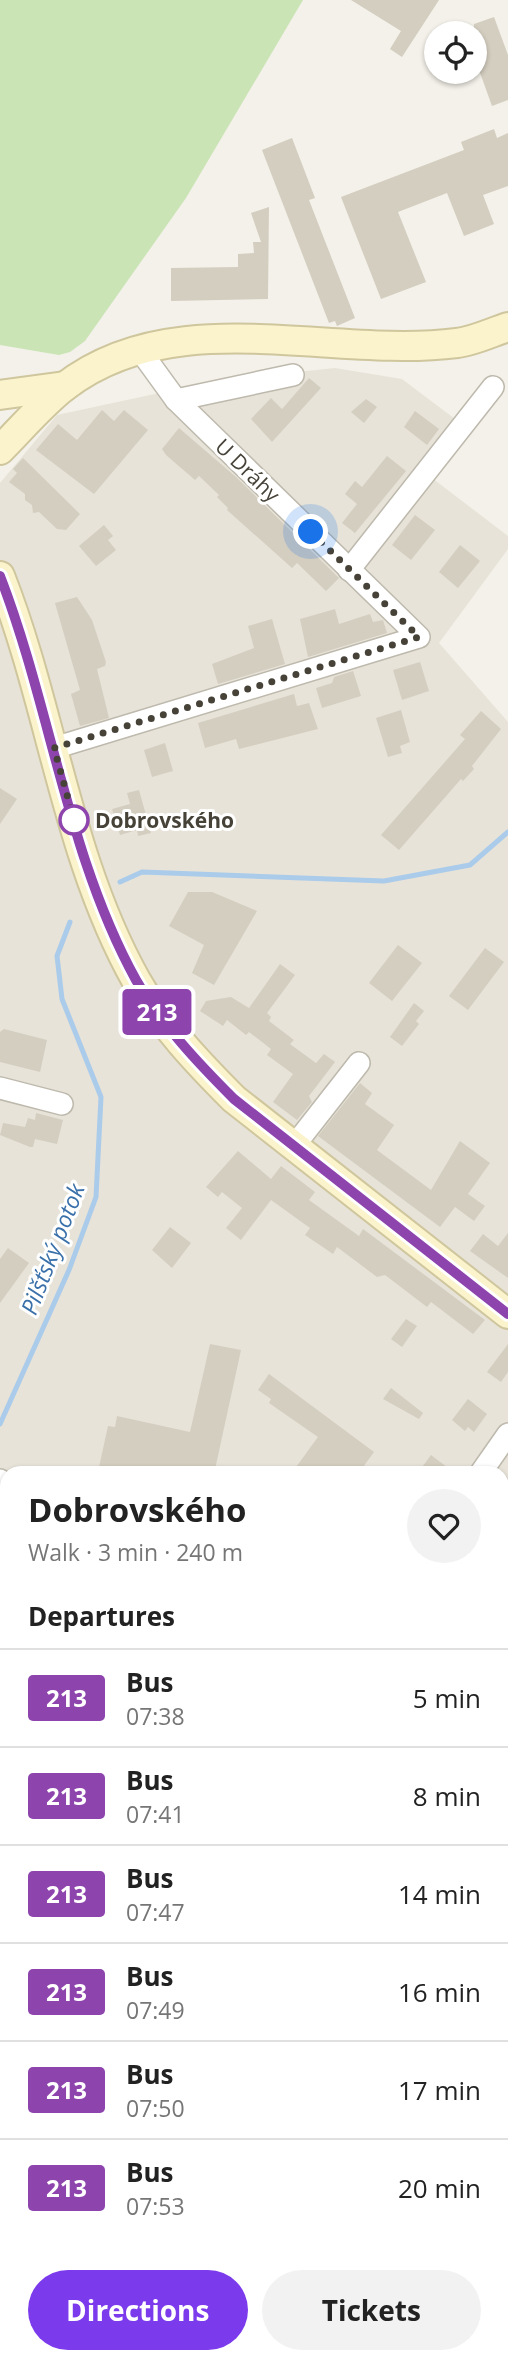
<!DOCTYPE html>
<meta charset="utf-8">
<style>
:root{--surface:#fff;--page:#f2f2f2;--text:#222;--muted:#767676;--line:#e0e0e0;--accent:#7c3aed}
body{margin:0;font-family:"Open Sans",sans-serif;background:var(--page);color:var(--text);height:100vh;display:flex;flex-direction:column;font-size:26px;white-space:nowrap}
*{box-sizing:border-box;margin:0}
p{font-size:23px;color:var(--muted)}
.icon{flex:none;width:38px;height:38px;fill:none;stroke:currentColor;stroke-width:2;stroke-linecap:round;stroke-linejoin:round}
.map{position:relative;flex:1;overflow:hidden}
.drawer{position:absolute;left:0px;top:1466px;width:509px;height:898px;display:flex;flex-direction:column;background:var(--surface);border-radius:21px 21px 0 0;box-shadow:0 2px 5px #0004}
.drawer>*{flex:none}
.badge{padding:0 14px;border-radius:5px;font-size:24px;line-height:46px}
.tools{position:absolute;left:424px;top:21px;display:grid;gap:14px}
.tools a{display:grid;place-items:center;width:63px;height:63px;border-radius:50%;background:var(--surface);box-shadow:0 2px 5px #0004;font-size:35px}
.you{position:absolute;width:35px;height:35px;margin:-18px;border:5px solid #fff;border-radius:50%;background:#1a73e8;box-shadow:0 0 0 10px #1a73e833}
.map>.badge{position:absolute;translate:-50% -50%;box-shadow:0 0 0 4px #fff}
h2{padding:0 28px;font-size:26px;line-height:63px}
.round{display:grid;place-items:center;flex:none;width:74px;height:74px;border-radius:37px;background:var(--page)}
.summary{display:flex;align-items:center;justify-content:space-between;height:119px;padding:0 28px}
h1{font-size:33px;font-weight:700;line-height:52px}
.action{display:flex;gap:14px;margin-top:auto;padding:14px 28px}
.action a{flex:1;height:80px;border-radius:42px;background:var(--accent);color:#fff;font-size:28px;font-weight:700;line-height:80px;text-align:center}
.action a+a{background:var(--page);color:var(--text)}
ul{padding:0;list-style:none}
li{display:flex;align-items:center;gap:21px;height:98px;padding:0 28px;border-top:2px solid var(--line)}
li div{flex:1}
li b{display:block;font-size:26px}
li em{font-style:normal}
li .badge{min-width:77px;font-weight:700;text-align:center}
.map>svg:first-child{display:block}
.residential{fill:#e7e3d8;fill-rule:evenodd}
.green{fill:#cbe4b6}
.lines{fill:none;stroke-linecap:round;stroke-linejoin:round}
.stream{stroke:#abcbea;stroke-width:5}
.building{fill:#d4cec0}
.street-casing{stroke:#beb9ad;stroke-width:24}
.secondary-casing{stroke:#cfc69d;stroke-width:32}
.street{stroke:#fff;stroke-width:21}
.secondary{stroke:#faf3cc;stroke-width:28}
.line-casing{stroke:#fff;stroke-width:16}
.line{stroke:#8e44ad;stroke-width:10}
.walk{stroke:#464238;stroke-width:7;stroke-dasharray:0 12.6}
.stop-dot{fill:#fff;stroke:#8e44ad;stroke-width:3.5}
.labels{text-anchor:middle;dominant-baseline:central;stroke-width:6;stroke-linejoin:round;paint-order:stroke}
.street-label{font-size:21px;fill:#464238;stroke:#fff}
.stop-label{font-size:21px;font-weight:bold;fill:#464238;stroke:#fff;text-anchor:start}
.water-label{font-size:23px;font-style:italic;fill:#3a70aa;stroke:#fff}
</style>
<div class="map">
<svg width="508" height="2364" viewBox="0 0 508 2364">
<rect width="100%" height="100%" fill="#f3f1e9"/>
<path class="residential" d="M335,368l67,11 61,46 -31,53 76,58v13l-69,94 69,79v1642h-508v-1881l57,-68 163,-35zM7,1474h495v883h-495z"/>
<polygon class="green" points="0,0 303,0 186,198 85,341 70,352 59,355 0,345"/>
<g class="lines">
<g class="stream">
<polyline points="120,882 142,872 384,881 470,865 508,832"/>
<polyline points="0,1424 69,1270 96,1197 101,1097 62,999 57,956 70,922"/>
</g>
</g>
<g class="building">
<polygon points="351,0 439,0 402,57 390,49 401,31"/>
<polygon points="494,17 508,55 508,100 492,106 474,56 474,24"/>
<polygon points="494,129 497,138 508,133 508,186 483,195 494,224 464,236 447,193 398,212 426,282 381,299 341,197 464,150 461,142"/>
<polygon points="292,138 315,198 309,200 355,318 337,326 335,321 329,323 262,150"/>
<polygon points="269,207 268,299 171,301 171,268 238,267 238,254 254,253 253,242 261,242 251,213"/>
<polygon points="309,378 321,388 272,442 251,419 271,398 282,409"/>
<polygon points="366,399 377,407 364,423 351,412"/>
<polygon points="102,410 114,421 124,410 148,430 94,494 36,450 58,424 77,440"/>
<polygon points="415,411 439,429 427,445 404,427"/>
<polygon points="179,428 236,477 337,576 339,578 326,591 297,563 292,568 227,510 228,508 217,497 219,495 199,476 195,480 166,455 162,449"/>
<polygon points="387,456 406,471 355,533 342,523 357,504 345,494 355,481 362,487"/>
<polygon points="23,458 80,514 66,530 57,529 39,512 33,513 32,505 25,500 25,494 9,482 17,473 13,469"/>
<polygon points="415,515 435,530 411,560 392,545"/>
<polygon points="104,525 113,536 108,540 116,550 96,566 79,546"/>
<polygon points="460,545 480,561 458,588 439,572"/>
<polygon points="77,597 92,620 106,662 105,666 97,669 109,718 80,726 71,694 80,690 55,603"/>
<polygon points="335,609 339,624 370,614 373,622 383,620 387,633 308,657 300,619"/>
<polygon points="272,619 285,664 218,684 212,664 254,648 248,626"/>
<polygon points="420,662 429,691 402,700 393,670"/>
<polygon points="353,671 361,696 322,708 316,688 332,683 334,677"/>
<polygon points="294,694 297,706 309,703 318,729 239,749 236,739 205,748 198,723"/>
<polygon points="401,710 410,742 400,746 402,753 388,757 376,718"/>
<polygon points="481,711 501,729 472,766 474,769 463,781 461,779 399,850 381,835 465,739 460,735"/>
<polygon points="165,743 173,771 152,777 144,750"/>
<polygon points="0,788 17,799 0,824"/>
<polygon points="139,790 151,833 138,836 137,830 120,835 112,809 130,804 127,793"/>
<polygon points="188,892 212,892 257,911 214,985 192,973 204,945 169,926"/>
<polygon points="398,945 422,963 392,1001 369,983"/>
<polygon points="485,948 504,962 468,1010 449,996"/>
<polygon points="280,964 295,975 267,1013 271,1017 269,1021 294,1040 290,1044 316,1063 324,1054 335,1062 309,1096 312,1102 297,1120 273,1102 293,1074 267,1055 271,1049 249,1032 246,1035 227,1020 223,1026 200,1011 206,1001 231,997 249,1008"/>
<polygon points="414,1003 424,1011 416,1021 419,1024 402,1046 390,1037"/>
<polygon points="4,1029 47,1040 40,1072 0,1062 0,1032"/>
<polygon points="360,1083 372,1093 365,1104 394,1125 377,1150 431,1190 460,1141 490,1163 468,1194 485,1206 474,1221 455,1207 440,1227 318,1136"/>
<polygon points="36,1113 63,1120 57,1144 35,1139 33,1147 30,1147 0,1135 3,1123 25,1127 28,1118 35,1120"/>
<polygon points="238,1151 271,1179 281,1166 315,1192 309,1200 359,1236 363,1229 485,1320 473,1334 431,1302 427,1307 385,1275 377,1277 337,1247 333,1254 305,1235 310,1228 271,1200 241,1240 226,1228 242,1208 222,1192 218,1197 206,1187"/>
<polygon points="170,1227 191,1243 172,1268 152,1250"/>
<polygon points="508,1233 508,1278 470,1251 483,1234 498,1246"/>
<polygon points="8,1248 29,1263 0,1303 0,1259"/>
<polygon points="406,1319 417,1326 402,1347 391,1339"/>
<polygon points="210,1344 241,1350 214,1474 129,1474 99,1467 108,1426 115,1427 117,1416 190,1432"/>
<polygon points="508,1344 508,1372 501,1382 487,1372"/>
<polygon points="269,1374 374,1452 358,1474 291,1474 318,1437 269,1403 271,1399 258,1390"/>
<polygon points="391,1388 423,1413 419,1419 383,1399"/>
<polygon points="468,1399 487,1414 474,1432 468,1427 465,1431 452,1420"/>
<polygon points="431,1455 456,1474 417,1474"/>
</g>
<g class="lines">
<g class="street-casing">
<g id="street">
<polyline points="176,400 293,375"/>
<polyline points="349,570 493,387"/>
<polyline points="54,748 419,637 176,400 139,349"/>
<polyline points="0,1088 62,1104"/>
<polyline points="294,1146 359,1063"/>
<polyline points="480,1474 508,1434"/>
<polyline points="0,1480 7,1485"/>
<polyline points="0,2013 7,2007"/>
<polyline points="502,2117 508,2109"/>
<polyline points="502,2175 508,2179"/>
<polyline points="502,2286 508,2291"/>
<polyline points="307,2364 312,2357"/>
<polyline points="443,2364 448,2357"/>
</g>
</g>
<g class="secondary-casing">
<g id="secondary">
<polyline points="0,395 65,386"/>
<path d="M0,450c21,-21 41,-45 64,-63 110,-86 265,-28 393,-44 17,-2 35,-11 51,-16"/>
<path d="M0,576c52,132 66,279 136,404 26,45 62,83 98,119l274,215"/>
</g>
</g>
<use href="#street" class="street"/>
<use href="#secondary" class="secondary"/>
</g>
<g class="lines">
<g class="line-casing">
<path id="line" d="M0,576c51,132 67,279 136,404 26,45 62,83 98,119l274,215"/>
</g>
<use href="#line" class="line"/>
<polyline class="walk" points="74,820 54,748 419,637 311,532"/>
</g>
<circle class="stop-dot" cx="74" cy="820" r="14"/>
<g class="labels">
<g class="street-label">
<text transform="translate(248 470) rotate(44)">U Dráhy</text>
</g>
<g class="stop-label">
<text x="95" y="820">Dobrovského</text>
</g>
<g class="water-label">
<text transform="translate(52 1249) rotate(-69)">Pilšťský potok</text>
</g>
</g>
</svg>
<div class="tools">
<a><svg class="icon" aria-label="locate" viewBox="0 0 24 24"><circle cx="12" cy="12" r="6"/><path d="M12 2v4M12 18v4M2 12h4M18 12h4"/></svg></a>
</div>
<div class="you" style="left:311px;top:532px"></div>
<b class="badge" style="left:157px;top:1012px;background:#8e44ad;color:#fff">213</b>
<section class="drawer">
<div class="summary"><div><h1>Dobrovského</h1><p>Walk · 3 min · 240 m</p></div><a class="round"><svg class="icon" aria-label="heart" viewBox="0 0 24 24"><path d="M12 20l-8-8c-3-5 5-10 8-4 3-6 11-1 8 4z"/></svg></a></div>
<h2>Departures</h2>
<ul>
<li><span class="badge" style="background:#8e44ad;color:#fff">213</span><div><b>Bus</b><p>07:38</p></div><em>5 min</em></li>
<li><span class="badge" style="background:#8e44ad;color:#fff">213</span><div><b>Bus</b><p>07:41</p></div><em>8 min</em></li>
<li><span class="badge" style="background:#8e44ad;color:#fff">213</span><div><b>Bus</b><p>07:47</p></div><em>14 min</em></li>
<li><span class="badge" style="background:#8e44ad;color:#fff">213</span><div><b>Bus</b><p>07:49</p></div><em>16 min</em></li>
<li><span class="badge" style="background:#8e44ad;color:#fff">213</span><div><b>Bus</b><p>07:50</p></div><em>17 min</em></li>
<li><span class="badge" style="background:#8e44ad;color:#fff">213</span><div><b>Bus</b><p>07:53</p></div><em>20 min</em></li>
</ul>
<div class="action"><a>Directions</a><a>Tickets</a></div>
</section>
</div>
